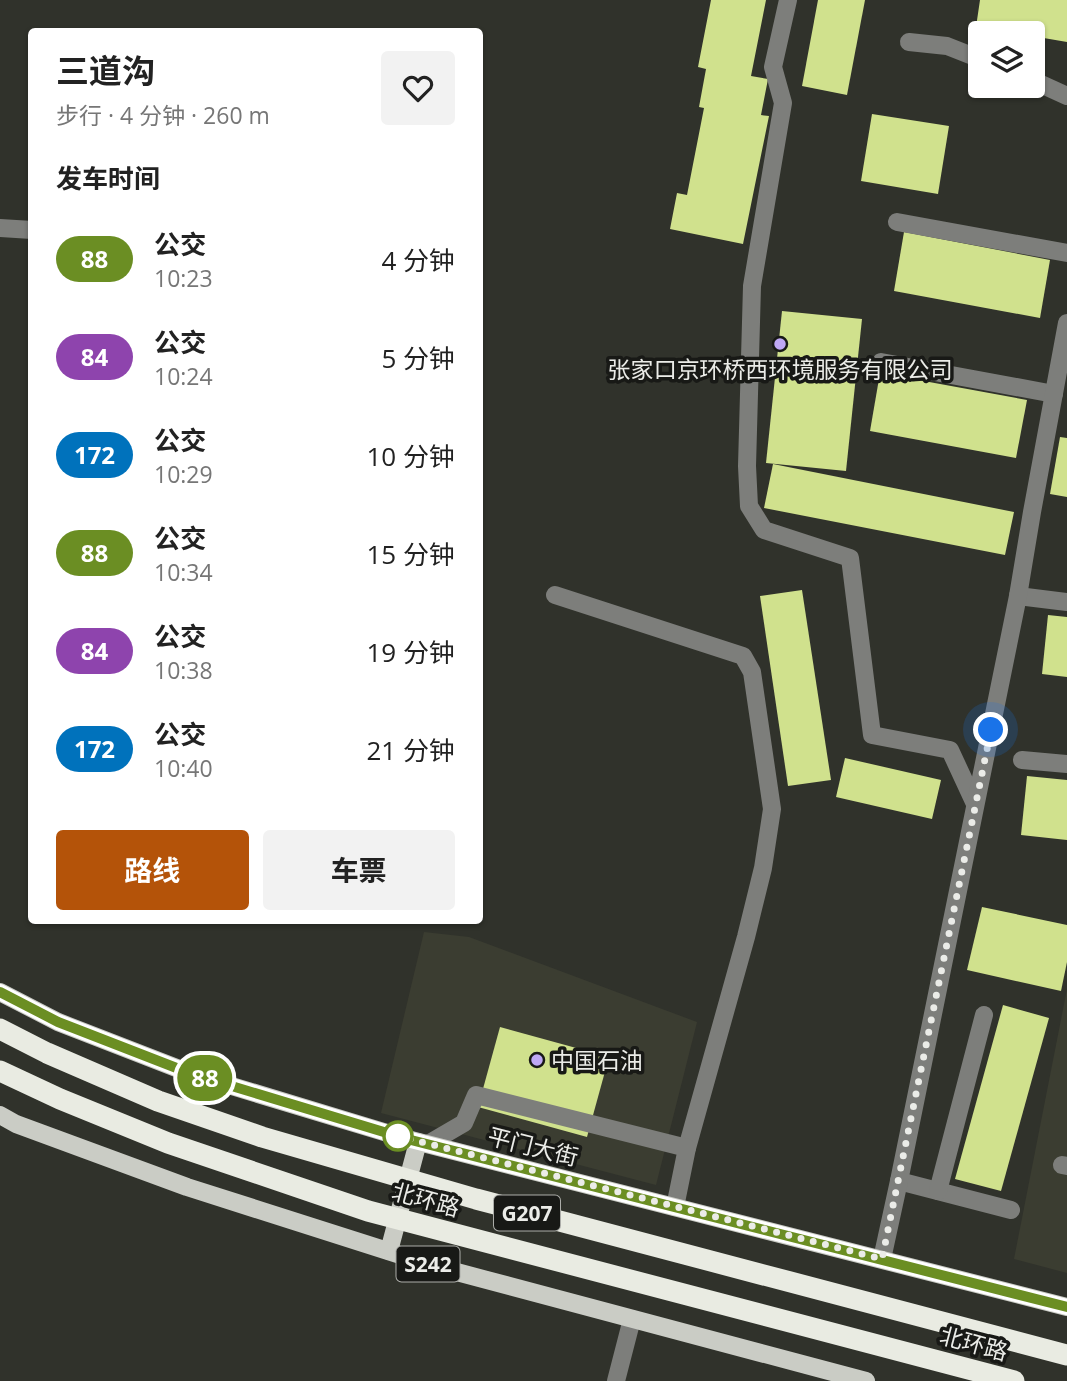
<!DOCTYPE html>
<html lang="zh">
<meta charset="utf-8">
<style>
:root{--surface:#fff;--page:#f2f2f2;--text:#222;--muted:#767676;--accent:#b45309}
body{margin:0;font-family:"Open Sans","Noto Sans SC",sans-serif;background:var(--page);color:var(--text);height:100vh;display:flex;flex-direction:column;font-size:26px;white-space:nowrap}
*{box-sizing:border-box;margin:0}
p{font-size:23px;color:var(--muted)}
.icon{flex:none;width:38px;height:38px;fill:none;stroke:currentColor;stroke-width:2;stroke-linecap:round;stroke-linejoin:round}
.map{position:relative;flex:1;overflow:hidden}
.drawer{position:absolute;left:28px;top:28px;width:455px;height:896px;display:flex;flex-direction:column;background:var(--surface);border-radius:7px;box-shadow:0 2px 5px #0004}
.drawer>*{flex:none}
.badge{padding:0 14px;border-radius:23px;font-size:24px;line-height:46px}
.controls{position:absolute;left:968px;top:21px;display:grid;gap:14px}
.controls a{display:grid;place-items:center;width:77px;height:77px;border-radius:7px;background:var(--surface);box-shadow:0 2px 5px #0004;font-size:35px}
.you{position:absolute;width:35px;height:35px;margin:-18px;border:5px solid #fff;border-radius:50%;background:#1a73e8;box-shadow:0 0 0 10px #1a73e833}
.map>.badge{position:absolute;translate:-50% -50%;box-shadow:0 0 0 4px #fff}
h2{padding:0 28px;font-size:26px;line-height:63px}
.round{display:grid;place-items:center;flex:none;width:74px;height:74px;border-radius:7px;background:var(--page)}
.summary{display:flex;align-items:center;justify-content:space-between;height:119px;padding:0 28px}
h1{font-size:33px;font-weight:700;line-height:52px}
.action{display:flex;gap:14px;margin-top:auto;padding:14px 28px}
.action a{flex:1;height:80px;border-radius:7px;background:var(--accent);color:#fff;font-size:28px;font-weight:700;line-height:80px;text-align:center}
.action a+a{background:var(--page);color:var(--text)}
ul{padding:0;list-style:none}
li{display:flex;align-items:center;gap:21px;height:98px;padding:0 28px}
li div{flex:1}
li b{display:block;font-size:26px}
li em{font-style:normal}
li .badge{min-width:77px;font-weight:700;text-align:center}
.map>svg:first-child{display:block}
.built{fill:#3b3d31}
.building{fill:#d0e18d}
.lines{fill:none;stroke-linecap:round;stroke-linejoin:round}
.minor{stroke:#7d7e7b;stroke-width:18}
.major{stroke:#caccc5;stroke-width:18}
.highway-bridge{stroke:#e9ebe2;stroke-width:21}
.line-casing{stroke:#fff;stroke-width:16}
.line{stroke:#6b8e23;stroke-width:10}
.walk{stroke:#ebece8;stroke-width:7;stroke-dasharray:0 12.6}
.poi-dot{fill:#bfa8f4;stroke:#181916;stroke-width:2.5}
.stop-dot{fill:#fff;stroke:#6b8e23;stroke-width:3.5}
.labels{text-anchor:middle;dominant-baseline:central;stroke-width:7;stroke-linejoin:round;paint-order:stroke}
.shield{fill:#181916;stroke:#acada9;stroke-width:2}
.shield-label{font-size:21px;font-weight:bold;fill:#ebece8}
.poi-label{font-size:23px;fill:#ebece8;stroke:#181916}
.street-label{font-size:23px;fill:#ebece8;stroke:#181916}
</style>
<div class="map">
<svg width="1067" height="1381" viewBox="0 0 1067 1381">
<rect width="100%" height="100%" fill="#30322b"/>
<g class="built">
<polygon points="424,932 469,937 697,1022 656,1185 381,1113"/>
<polygon points="1067,989 1067,1273 1014,1259"/>
</g>
<g class="building">
<polygon points="711,0 766,0 751,76 768,79 761,115 769,116 743,244 670,229 677,193 687,195 704,108 699,107 706,69 698,67"/>
<polygon points="818,0 865,0 847,95 802,86"/>
<polygon points="980,0 1067,0 1067,42 1032,36 1032,33 1013,33 976,27"/>
<polygon points="872,114 949,126 938,194 861,181"/>
<polygon points="904,232 1050,260 1040,318 894,291"/>
<polygon points="782,311 862,319 846,471 766,463"/>
<polygon points="880,373 1027,400 1016,458 870,431"/>
<polygon points="1060,437 1067,438 1067,497 1050,494"/>
<polygon points="773,464 1014,512 1005,555 764,508"/>
<polygon points="802,590 831,780 788,786 760,596"/>
<polygon points="1048,615 1067,617 1067,677 1042,674"/>
<polygon points="845,758 941,780 932,819 836,797"/>
<polygon points="1027,776 1067,780 1067,840 1021,835"/>
<polygon points="982,907 1067,925 1067,962 1061,991 967,970"/>
<polygon points="1003,1005 1049,1018 1001,1191 955,1179"/>
<polygon points="500,1027 609,1057 587,1137 478,1107"/>
</g>
<g class="lines">
<g class="minor">
<polyline points="788,0 773,67 783,103 752,286 747,466 749,506 764,530 850,558 872,735 950,750 975,804"/>
<polyline points="909,42 947,46 980,59"/>
<polyline points="1032,80 1067,96"/>
<polyline points="897,222 1067,253"/>
<polyline points="0,228 32,230"/>
<polyline points="881,362 1054,394"/>
<polyline points="555,595 743,656 752,672 772,809 763,868 746,937 687,1148"/>
<polyline points="1018,596 1067,602"/>
<polyline points="1022,760 1067,764"/>
<polyline points="428,1144 464,1123 476,1095 687,1148 675,1207"/>
<polyline points="1062,1165 1067,1166"/>
<polyline points="899,1181 1011,1210"/>
<polyline points="938,1191 984,1015"/>
<polyline points="882,1259 899,1181 1018,596 1032,512 1067,323"/>
<polyline points="616,1381 632,1319"/>
</g>
<g class="major">
<polyline points="0,992 58,1022 192,1074 407,1139 1067,1307"/>
<polyline points="0,1115 16,1124 187,1187 438,1267 866,1381"/>
<polyline points="389,1251 418,1142"/>
</g>
<g class="highway-bridge">
<polyline points="0,1029 47,1053 158,1101 262,1137 476,1199 1067,1355"/>
<polyline points="0,1071 60,1099 168,1143 368,1211 1014,1381"/>
</g>
</g>
<g class="lines">
<g class="line-casing">
<polyline id="line" points="0,992 58,1022 192,1074 407,1139 1067,1307"/>
</g>
<use href="#line" class="line"/>
<polyline class="walk" points="398,1136 882,1259 991,730"/>
</g>
<g class="poi-dot">
<circle cx="780" cy="344" r="7"/>
<circle cx="537" cy="1060" r="7"/>
</g>
<circle class="stop-dot" cx="398" cy="1136" r="14"/>
<g class="labels">
<g class="shield">
<rect x="494" y="1195.5" width="66" height="35" rx="5"/>
<rect x="396.5" y="1246.5" width="63" height="35" rx="5"/>
</g>
<g class="shield-label">
<text x="527" y="1213">G207</text>
<text x="428" y="1264">S242</text>
</g>
<g class="poi-label">
<text x="780" y="369">张家口京环桥西环境服务有限公司</text>
<text x="551" y="1060" text-anchor="start">中国石油</text>
</g>
<g class="street-label">
<text transform="translate(533 1146) rotate(14)">平门大街</text>
<text transform="translate(426 1199) rotate(15)">北环路</text>
<text transform="translate(974 1343) rotate(15)">北环路</text>
</g>
</g>
</svg>
<div class="controls">
<a><svg class="icon" aria-label="layers" viewBox="0 0 24 24"><path d="M12 4l9 5-9 5-9-5zM3 14l9 5 9-5"/></svg></a>
</div>
<div class="you" style="left:991px;top:730px"></div>
<b class="badge" style="left:205px;top:1078px;background:#6b8e23;color:#fff">88</b>
<section class="drawer">
<div class="summary"><div><h1>三道沟</h1><p>步行 · 4 分钟 · 260 m</p></div><a class="round"><svg class="icon" aria-label="heart" viewBox="0 0 24 24"><path d="M12 20l-8-8c-3-5 5-10 8-4 3-6 11-1 8 4z"/></svg></a></div>
<h2>发车时间</h2>
<ul>
<li><span class="badge" style="background:#6b8e23;color:#fff">88</span><div><b>公交</b><p>10:23</p></div><em>4 分钟</em></li>
<li><span class="badge" style="background:#8e44ad;color:#fff">84</span><div><b>公交</b><p>10:24</p></div><em>5 分钟</em></li>
<li><span class="badge" style="background:#0072bc;color:#fff">172</span><div><b>公交</b><p>10:29</p></div><em>10 分钟</em></li>
<li><span class="badge" style="background:#6b8e23;color:#fff">88</span><div><b>公交</b><p>10:34</p></div><em>15 分钟</em></li>
<li><span class="badge" style="background:#8e44ad;color:#fff">84</span><div><b>公交</b><p>10:38</p></div><em>19 分钟</em></li>
<li><span class="badge" style="background:#0072bc;color:#fff">172</span><div><b>公交</b><p>10:40</p></div><em>21 分钟</em></li>
</ul>
<div class="action"><a>路线</a><a>车票</a></div>
</section>
</div>
